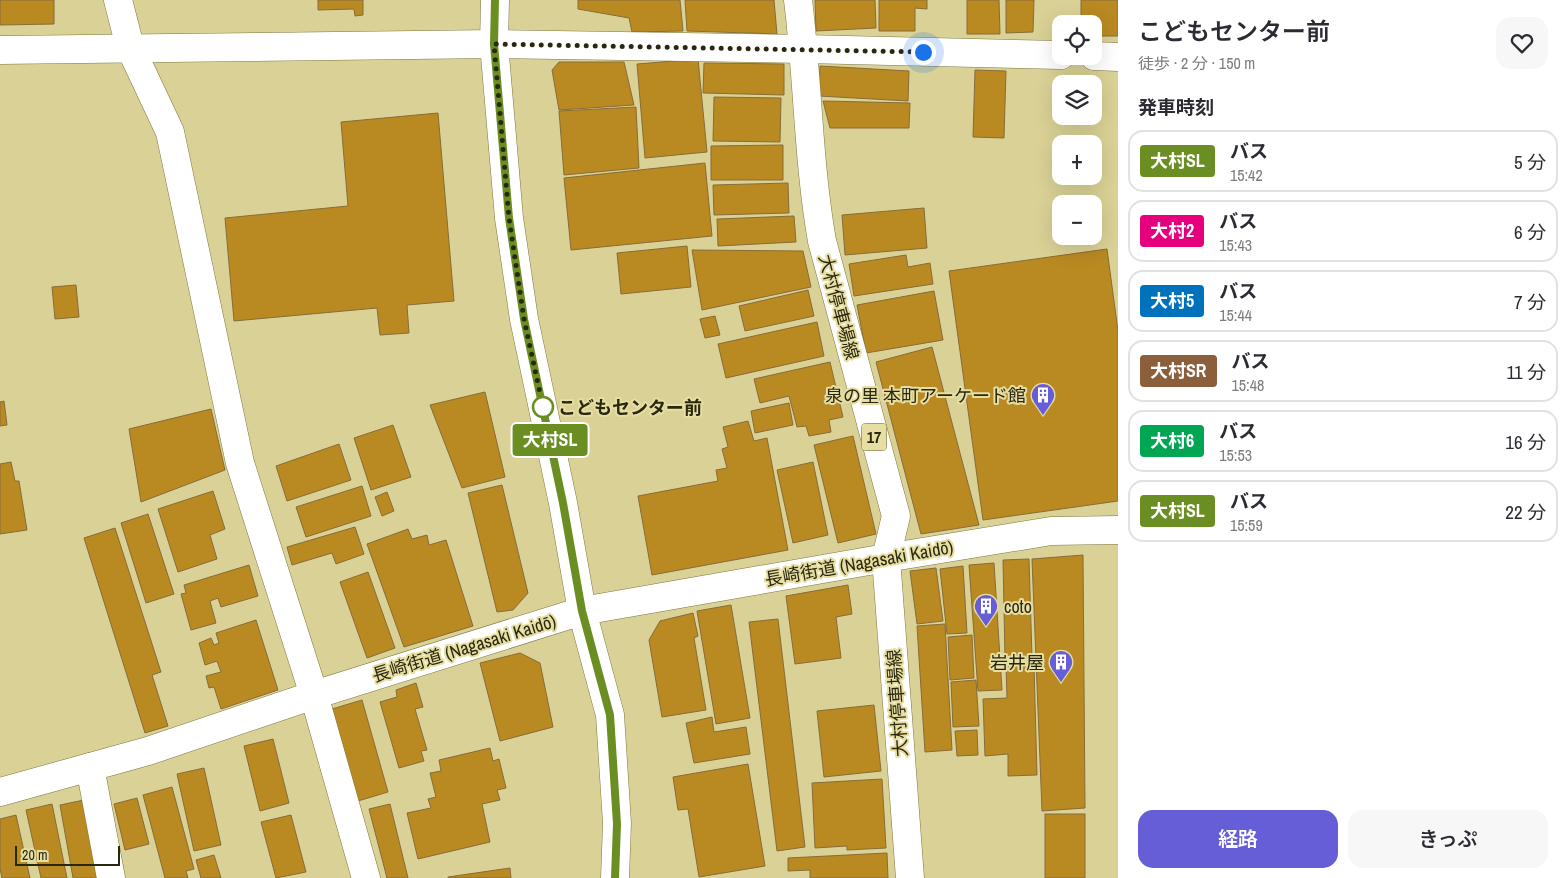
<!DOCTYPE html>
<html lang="ja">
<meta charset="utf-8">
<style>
:root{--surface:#fff;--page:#f7f7f7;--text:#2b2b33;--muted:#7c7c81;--line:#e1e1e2;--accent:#655ed7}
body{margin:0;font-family:"Archivo Narrow","Noto Sans JP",sans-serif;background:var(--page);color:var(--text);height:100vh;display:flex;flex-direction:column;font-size:19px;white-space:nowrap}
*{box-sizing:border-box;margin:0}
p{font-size:16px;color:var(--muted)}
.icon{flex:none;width:28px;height:28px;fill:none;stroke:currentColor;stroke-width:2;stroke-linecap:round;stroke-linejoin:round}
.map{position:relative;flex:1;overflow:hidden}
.sheet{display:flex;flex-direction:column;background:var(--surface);width:450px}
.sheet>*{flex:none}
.badge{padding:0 10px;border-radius:4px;font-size:18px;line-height:32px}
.tools{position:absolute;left:1052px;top:15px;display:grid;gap:10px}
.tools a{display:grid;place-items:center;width:50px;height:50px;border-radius:10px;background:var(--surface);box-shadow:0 5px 20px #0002;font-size:25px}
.scale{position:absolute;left:15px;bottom:12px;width:105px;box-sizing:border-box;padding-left:5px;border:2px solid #2a270f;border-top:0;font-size:14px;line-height:18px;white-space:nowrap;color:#2a270f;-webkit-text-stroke:4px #e6dea2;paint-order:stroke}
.you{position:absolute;width:25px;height:25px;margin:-12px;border:4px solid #fff;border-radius:50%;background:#1a73e8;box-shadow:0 0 0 8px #1a73e833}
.map>.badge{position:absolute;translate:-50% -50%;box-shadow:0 0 0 2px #fff}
h2{padding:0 20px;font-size:19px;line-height:45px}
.round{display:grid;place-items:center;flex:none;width:52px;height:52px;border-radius:15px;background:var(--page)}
.headline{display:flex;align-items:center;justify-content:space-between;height:85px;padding:0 20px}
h1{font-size:24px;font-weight:600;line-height:38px}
.button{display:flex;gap:10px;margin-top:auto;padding:10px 20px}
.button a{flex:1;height:58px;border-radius:15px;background:var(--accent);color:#fff;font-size:20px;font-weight:600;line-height:58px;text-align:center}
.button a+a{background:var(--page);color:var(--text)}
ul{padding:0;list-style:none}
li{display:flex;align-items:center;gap:15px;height:62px;margin:0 10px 8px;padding:0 10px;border:2px solid var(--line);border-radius:15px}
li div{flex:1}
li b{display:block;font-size:19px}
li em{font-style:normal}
li .badge{min-width:55px;font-weight:700;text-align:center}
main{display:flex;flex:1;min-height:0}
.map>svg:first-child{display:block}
.building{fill:#b98922;stroke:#886c38}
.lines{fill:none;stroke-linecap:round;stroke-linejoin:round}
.minor-casing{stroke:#7f773e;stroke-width:29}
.tertiary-casing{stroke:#7f773e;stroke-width:29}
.primary-casing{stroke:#7f773e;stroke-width:29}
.minor{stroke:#fff;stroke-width:28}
.tertiary{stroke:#fff;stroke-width:28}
.primary{stroke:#fff;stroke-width:28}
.line-casing{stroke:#fff;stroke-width:11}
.line{stroke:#6b8e23;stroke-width:8}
.walk{stroke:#2a270f;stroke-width:5;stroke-dasharray:0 9}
.stop-dot{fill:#fff;stroke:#6b8e23;stroke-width:2.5}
.labels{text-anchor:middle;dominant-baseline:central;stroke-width:4;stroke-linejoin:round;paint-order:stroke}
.shield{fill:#e6dea2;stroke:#625e3b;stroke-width:1}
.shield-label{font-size:16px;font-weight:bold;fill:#2a270f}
.street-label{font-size:18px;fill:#2a270f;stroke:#e6dea2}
.poi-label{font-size:18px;fill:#2a270f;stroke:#e6dea2;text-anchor:end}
.stop-label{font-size:18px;font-weight:bold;fill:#2a270f;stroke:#e6dea2;text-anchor:start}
</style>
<main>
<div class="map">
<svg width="1118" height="878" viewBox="0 0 1118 878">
<rect width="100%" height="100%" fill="#d9d195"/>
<g class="building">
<polygon points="0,0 54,0 54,24 0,25"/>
<polygon points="318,0 363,0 363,15 355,16 354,9 318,10"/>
<polygon points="578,0 680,0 683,31 632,32 629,18 578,9"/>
<polygon points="685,0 774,0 777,34 687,31"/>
<polygon points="815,0 875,0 876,28 816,31"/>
<polygon points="879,0 927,0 927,9 915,8 915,31 879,31"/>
<polygon points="967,0 999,0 1000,34 967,34"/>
<polygon points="1006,0 1034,0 1033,32 1006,33"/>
<polygon points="1081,0 1118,0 1118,36 1094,36 1094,24 1081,24"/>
<polygon points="698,59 707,152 645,158 637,64"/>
<polygon points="559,62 624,62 634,105 559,110 552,70"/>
<polygon points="704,63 784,64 784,95 703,93"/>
<polygon points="820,66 909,71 908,101 819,96"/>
<polygon points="975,70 1006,71 1004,138 973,137"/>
<polygon points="714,97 781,98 780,142 713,141"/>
<polygon points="823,101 910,103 909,128 830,128"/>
<polygon points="636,107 639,168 564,175 559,111"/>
<polygon points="438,113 454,301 407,305 409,333 380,335 377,308 234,321 225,218 348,206 341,122"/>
<polygon points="783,145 783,180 711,180 711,146"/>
<polygon points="705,163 712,236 571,250 564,178"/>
<polygon points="788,183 789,213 714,215 713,185"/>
<polygon points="924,208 927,248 845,255 842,215"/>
<polygon points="794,216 796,242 718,246 717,219"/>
<polygon points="687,246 691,287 621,294 617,253"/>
<polygon points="1107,249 1118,331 1118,501 983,520 949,271"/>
<polygon points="692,250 803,251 811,287 702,310"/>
<polygon points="906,255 908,267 930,263 933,284 854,296 849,264"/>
<polygon points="76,285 79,317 55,319 52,287"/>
<polygon points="808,290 814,316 745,331 739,306"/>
<polygon points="934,291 943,340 866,353 857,305"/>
<polygon points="715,316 720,335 705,338 700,319"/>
<polygon points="817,322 824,356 726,378 718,344"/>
<polygon points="932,347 979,525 921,534 876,362"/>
<polygon points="830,362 843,417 829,420 831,432 809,436 806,426 797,427 789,396 760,403 754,379"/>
<polygon points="485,392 505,477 462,488 430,405"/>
<polygon points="4,401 7,425 0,426 0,402"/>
<polygon points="789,403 793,425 755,433 751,411"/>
<polygon points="211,409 225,470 141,502 129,429"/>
<polygon points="748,421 754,441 767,438 788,550 652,575 638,496 718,481 716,470 727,468 722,449 728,447 723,427"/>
<polygon points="393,425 411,477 371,490 354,438"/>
<polygon points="853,436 876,534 838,543 814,445"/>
<polygon points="339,444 351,480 287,501 276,466"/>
<polygon points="11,462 15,481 19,481 27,530 0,534 0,464"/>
<polygon points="813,462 828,535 793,543 777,470"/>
<polygon points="502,485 528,593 513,610 497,612 468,493"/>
<polygon points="362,486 371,516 306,537 296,507"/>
<polygon points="213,491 225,529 210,535 217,559 178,572 158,509"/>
<polygon points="387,492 394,511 382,516 375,497"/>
<polygon points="148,514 174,594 146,603 121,523"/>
<polygon points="355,527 364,554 336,564 332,553 292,565 287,547"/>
<polygon points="115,528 161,672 152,675 168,726 145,733 84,538"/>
<polygon points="408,529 412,539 427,535 429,545 446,540 473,626 404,647 367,544"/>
<polygon points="1083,555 1085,808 1042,811 1032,559"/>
<polygon points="1029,559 1032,657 1005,658 1003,560"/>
<polygon points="994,563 1002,690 978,691 969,565"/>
<polygon points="249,565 258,596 221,607 218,598 210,601 216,623 191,630 181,594 186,593 184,585"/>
<polygon points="963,566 967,633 947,634 940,569"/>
<polygon points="936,568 943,621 917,624 910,571"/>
<polygon points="368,572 395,648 367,658 340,582"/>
<polygon points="848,585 852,614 836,617 841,658 795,664 786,596"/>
<polygon points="731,605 750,718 716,724 697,611"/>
<polygon points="693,613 698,636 694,638 706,710 662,717 649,640 660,621"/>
<polygon points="778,619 805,847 777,851 749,622"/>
<polygon points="256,620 278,690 221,709 214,687 209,688 206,676 221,672 217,661 205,665 199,643 211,638 214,645 219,643 216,633"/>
<polygon points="945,624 952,750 925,752 917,626"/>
<polygon points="972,635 974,678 950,680 948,637"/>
<polygon points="520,653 540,663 553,727 500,741 480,663"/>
<polygon points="1034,665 1037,775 1008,776 1008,754 985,756 983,699 1007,698 1006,666"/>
<polygon points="976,680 979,726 953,727 951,682"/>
<polygon points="416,683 423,707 415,709 427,750 421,751 424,761 399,768 380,702 397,697 396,690"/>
<polygon points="362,700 388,792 358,801 332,709"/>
<polygon points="874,705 881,771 824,777 817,711"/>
<polygon points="712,717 714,732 746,727 750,754 694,763 686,723"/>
<polygon points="977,730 978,755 957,756 955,731"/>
<polygon points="273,739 289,803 260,811 244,746"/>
<polygon points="490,748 493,761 499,759 506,788 497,790 500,800 482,804 490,842 418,859 407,813 431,808 428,799 436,797 430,773 441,771 439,760"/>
<polygon points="748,764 765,866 699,877 688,809 678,810 673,777"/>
<polygon points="204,768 221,845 194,851 177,774"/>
<polygon points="882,779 886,848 847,850 847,846 815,848 812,783"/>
<polygon points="172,787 194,869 186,871 188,878 165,878 143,795"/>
<polygon points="137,798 149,844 125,850 114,804"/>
<polygon points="84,800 98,878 73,878 60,805"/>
<polygon points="52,804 67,878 41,878 26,810"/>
<polygon points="390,804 408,878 387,878 369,809"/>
<rect x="1045" y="814" width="40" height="64"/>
<polygon points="16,815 30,878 2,878 0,869 0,819"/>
<polygon points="291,815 306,872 276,878 261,822"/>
<polygon points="887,853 888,878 810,878 810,870 788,871 788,858"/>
<polygon points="214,855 221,878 201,878 196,860"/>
<polygon points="510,868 511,878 448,878 448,877"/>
</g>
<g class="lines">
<g class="minor-casing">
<g id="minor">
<polyline points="118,0 130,47 170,132 240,463 314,695 366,878"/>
<polyline points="0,50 494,44 804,49 1061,55"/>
<polyline points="1094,56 1118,57"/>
<polyline points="90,767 111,878"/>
<polyline points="0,792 148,751 314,695 582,611 886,558 1051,531 1118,530"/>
</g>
</g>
<g class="tertiary-casing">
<polyline id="tertiary" points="495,0 494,44 509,218 524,319 563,503 582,611 610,715 617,823 615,878"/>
</g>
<g class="primary-casing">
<path id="primary" d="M798,0c10,80 10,162 24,241l74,275 -10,42 24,320"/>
</g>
<use href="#minor" class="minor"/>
<use href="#tertiary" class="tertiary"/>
<use href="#primary" class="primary"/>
</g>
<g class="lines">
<g class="line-casing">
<polyline id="line" points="495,0 494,44 509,218 524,319 563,503 582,611 610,715 617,824 615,878"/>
</g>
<use href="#line" class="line"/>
<polyline class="walk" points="543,407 524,319 509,218 494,44 923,52"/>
</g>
<defs>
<g id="building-pin" transform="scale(1.25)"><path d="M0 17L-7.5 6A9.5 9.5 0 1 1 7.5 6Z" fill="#655ed7" stroke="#e6dea2"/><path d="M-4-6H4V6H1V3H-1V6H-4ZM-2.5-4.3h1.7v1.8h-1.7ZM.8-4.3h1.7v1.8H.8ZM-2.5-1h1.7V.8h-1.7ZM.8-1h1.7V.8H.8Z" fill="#fff"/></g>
</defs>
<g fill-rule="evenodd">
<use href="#building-pin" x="1043" y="395"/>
<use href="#building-pin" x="986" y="606"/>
<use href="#building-pin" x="1061" y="662"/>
</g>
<circle class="stop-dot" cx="543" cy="407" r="10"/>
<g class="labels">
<rect class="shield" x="861.5" y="423.5" width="25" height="27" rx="4"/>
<g class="shield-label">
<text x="874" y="437">17</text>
</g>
<g class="street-label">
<text transform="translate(839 307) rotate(75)">大村停車場線</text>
<text transform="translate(859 563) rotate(-10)">長崎街道 (Nagasaki Kaidō)</text>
<text transform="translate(464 648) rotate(-17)">長崎街道 (Nagasaki Kaidō)</text>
<text transform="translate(897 703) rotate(-94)">大村停車場線</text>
</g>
<g class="poi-label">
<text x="1026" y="395">泉の里 本町アーケード館</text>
<text x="1004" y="606" text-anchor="start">coto</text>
<text x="1044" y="662">岩井屋</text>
</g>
<g class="stop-label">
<text x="558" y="407">こどもセンター前</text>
</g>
</g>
</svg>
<div class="tools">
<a><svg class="icon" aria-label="locate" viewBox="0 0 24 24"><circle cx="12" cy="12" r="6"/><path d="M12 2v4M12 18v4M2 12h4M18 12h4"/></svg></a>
<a><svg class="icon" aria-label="layers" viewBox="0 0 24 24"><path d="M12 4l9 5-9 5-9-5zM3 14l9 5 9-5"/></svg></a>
<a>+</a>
<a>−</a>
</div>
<div class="scale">20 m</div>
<div class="you" style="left:923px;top:52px"></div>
<b class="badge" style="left:550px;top:440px;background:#6b8e23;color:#fff">大村SL</b>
</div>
<section class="sheet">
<div class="headline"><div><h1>こどもセンター前</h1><p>徒歩 · 2 分 · 150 m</p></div><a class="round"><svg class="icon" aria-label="heart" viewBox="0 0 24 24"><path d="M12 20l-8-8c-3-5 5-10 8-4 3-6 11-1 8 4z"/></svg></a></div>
<h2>発車時刻</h2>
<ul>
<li><span class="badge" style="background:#6b8e23;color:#fff">大村SL</span><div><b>バス</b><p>15:42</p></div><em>5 分</em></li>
<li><span class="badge" style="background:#e6007e;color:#fff">大村2</span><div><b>バス</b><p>15:43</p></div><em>6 分</em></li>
<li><span class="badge" style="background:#0072bc;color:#fff">大村5</span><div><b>バス</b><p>15:44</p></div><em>7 分</em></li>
<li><span class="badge" style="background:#8b5e3c;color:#fff">大村SR</span><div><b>バス</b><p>15:48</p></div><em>11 分</em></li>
<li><span class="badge" style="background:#00a651;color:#fff">大村6</span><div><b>バス</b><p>15:53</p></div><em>16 分</em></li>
<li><span class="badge" style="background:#6b8e23;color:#fff">大村SL</span><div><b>バス</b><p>15:59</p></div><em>22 分</em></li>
</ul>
<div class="button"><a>経路</a><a>きっぷ</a></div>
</section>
</main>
